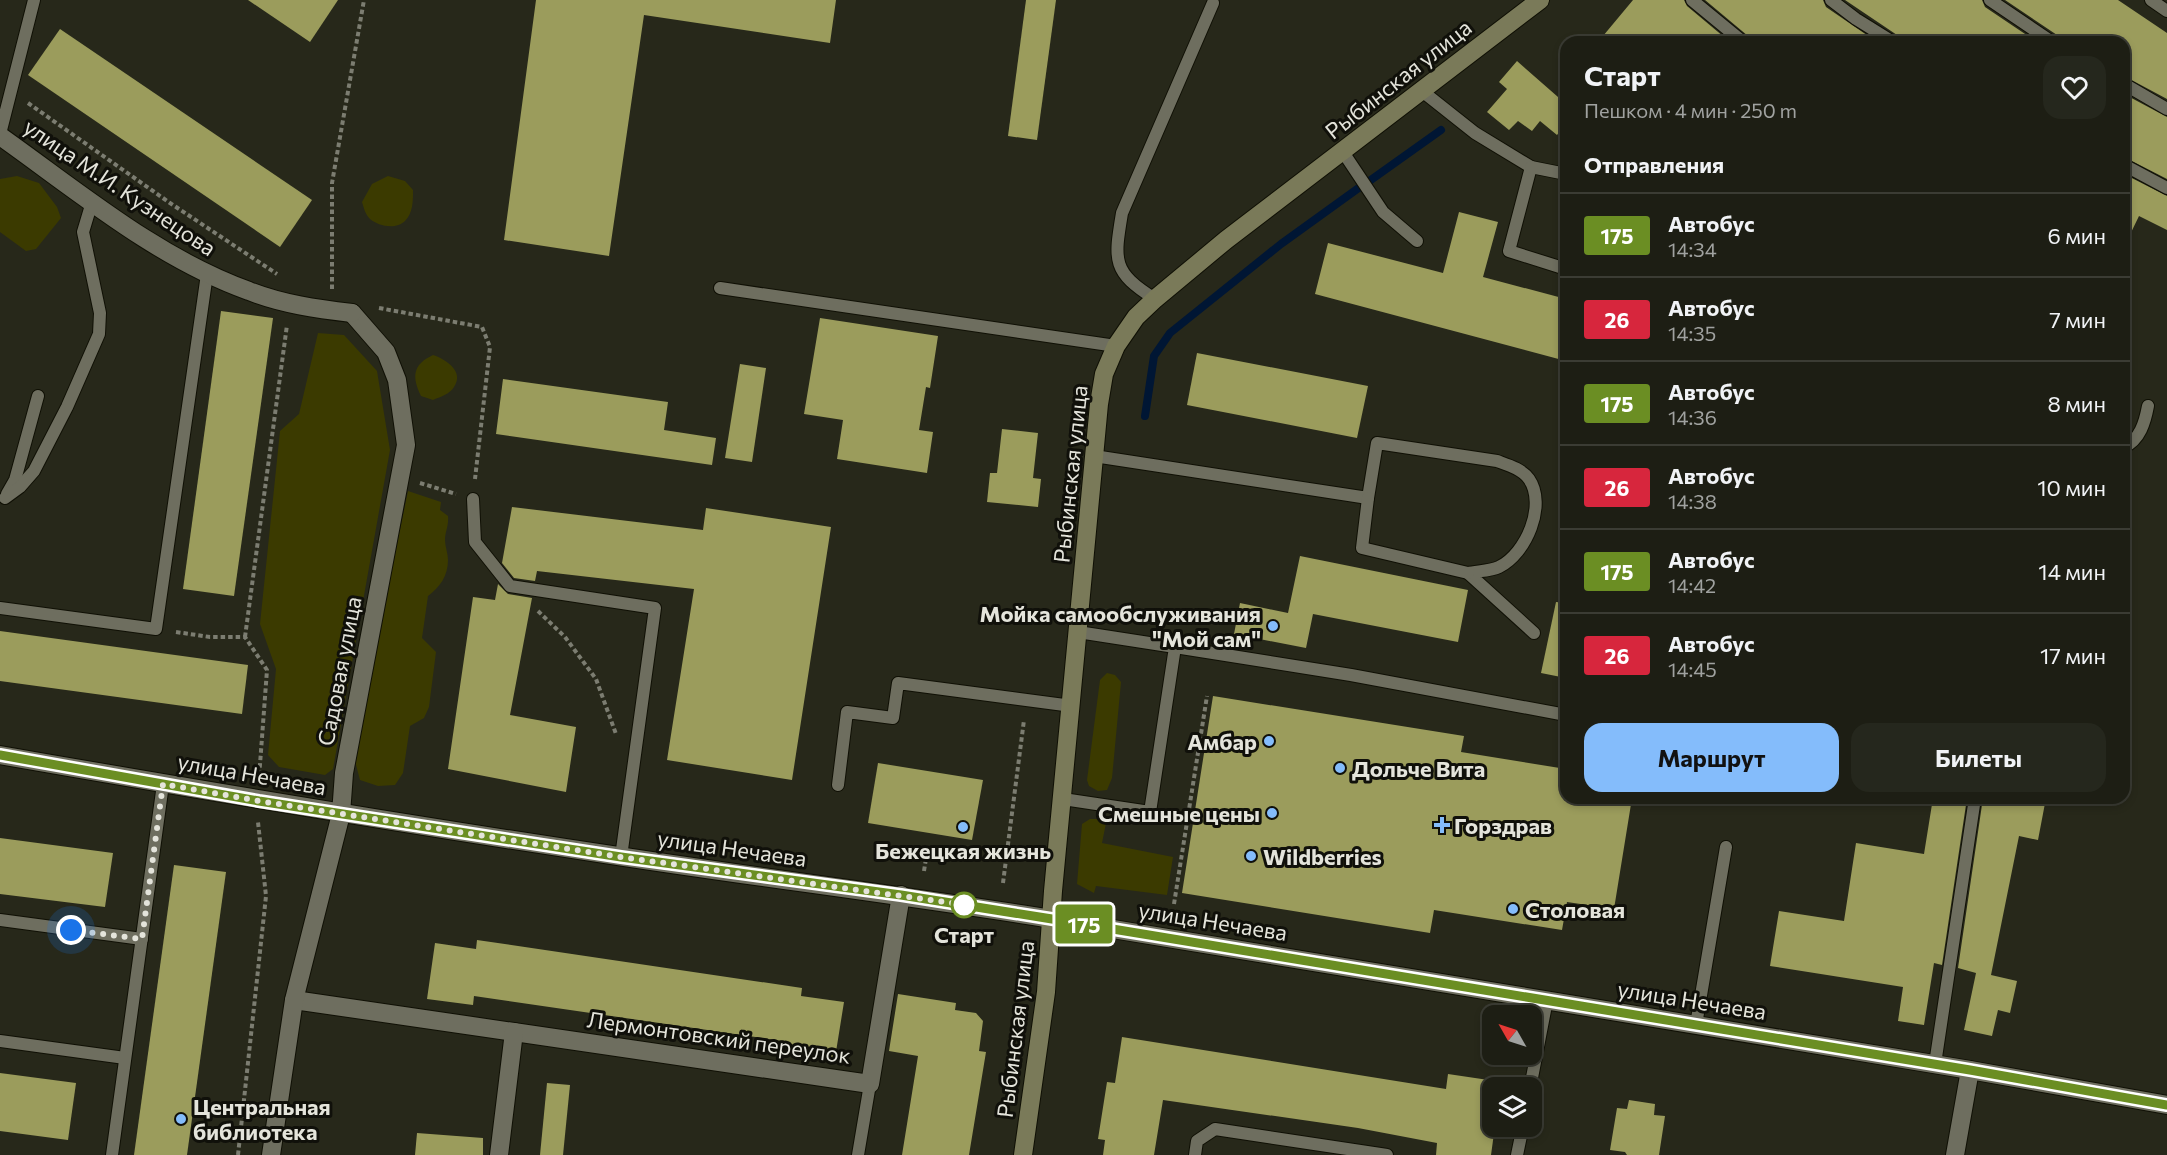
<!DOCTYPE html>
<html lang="ru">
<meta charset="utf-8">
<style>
:root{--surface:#1d1e14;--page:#25271d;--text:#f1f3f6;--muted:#a0a2a0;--line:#3b3c34;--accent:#84bcfb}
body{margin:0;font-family:Commissioner,sans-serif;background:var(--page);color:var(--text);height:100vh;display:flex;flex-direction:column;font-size:22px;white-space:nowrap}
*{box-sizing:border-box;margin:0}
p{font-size:20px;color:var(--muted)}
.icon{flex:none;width:33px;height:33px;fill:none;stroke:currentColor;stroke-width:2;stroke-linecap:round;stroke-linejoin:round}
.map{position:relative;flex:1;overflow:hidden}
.details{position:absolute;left:1560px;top:36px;width:570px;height:768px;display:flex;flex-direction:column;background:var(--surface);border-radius:18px;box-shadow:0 3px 9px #0003,0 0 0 2px var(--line)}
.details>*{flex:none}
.badge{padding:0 12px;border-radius:4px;font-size:21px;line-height:39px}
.needle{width:39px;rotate:309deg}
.buttons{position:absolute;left:1482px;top:1005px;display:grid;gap:12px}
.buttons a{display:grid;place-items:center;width:60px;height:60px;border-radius:12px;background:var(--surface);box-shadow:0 3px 9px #0003,0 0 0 2px var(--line);font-size:30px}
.you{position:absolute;width:30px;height:30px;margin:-15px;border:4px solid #fff;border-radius:50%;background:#1a73e8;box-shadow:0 0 0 9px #1a73e833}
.map>.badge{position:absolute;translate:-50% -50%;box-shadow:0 0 0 3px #fff}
h2{padding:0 24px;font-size:22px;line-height:54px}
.round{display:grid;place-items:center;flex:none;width:63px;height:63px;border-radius:18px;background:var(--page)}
.overview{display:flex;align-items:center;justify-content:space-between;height:102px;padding:0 24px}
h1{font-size:28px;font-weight:700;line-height:45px}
.action{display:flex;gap:12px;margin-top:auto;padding:12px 24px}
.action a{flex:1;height:69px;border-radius:18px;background:var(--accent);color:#111;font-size:24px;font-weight:700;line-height:69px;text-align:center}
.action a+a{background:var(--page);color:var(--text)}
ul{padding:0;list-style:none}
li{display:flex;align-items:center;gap:18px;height:84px;padding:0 24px;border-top:2px solid var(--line)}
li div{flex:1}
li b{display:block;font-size:22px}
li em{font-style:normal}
li .badge{min-width:66px;font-weight:700;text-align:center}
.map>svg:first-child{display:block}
.green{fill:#3b3a00}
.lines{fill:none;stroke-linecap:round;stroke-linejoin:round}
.stream{stroke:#001634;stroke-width:8}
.building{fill:#9b9c5c}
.service-casing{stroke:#101005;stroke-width:14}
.minor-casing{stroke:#101005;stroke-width:20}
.tertiary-casing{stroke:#101005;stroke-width:20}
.secondary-casing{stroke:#101005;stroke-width:20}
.path{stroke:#7c7d71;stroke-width:4;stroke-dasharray:4.5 3;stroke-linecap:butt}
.service{stroke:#6e6e5f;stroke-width:12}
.minor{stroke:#6e6e5f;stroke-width:18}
.tertiary{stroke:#6e6e5f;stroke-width:18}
.secondary{stroke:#7a7a59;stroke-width:18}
.line-casing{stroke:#fff;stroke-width:14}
.line{stroke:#6b8e23;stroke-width:9}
.walk{stroke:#e4e4db;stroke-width:6;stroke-dasharray:0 10.8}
.poi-dot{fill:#84bcfb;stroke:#10100a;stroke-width:2}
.stop-dot{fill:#fff;stroke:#6b8e23;stroke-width:3}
.labels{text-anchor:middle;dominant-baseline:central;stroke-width:6;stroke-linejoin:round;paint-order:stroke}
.street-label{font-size:22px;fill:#e4e4db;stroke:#10100a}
.poi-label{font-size:22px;font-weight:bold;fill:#e4e4db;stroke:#10100a;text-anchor:start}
.stop-label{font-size:22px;font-weight:bold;fill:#e4e4db;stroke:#10100a}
</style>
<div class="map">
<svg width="2167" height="1155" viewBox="0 0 2167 1155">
<rect width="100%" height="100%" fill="#27281a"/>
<g class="green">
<polygon points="17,176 39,183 57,207 61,218 36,249 26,251 0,232 0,179"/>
<path d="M388,176l17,5 8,9c0,11 0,23 -8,31 -9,9 -27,5 -35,-2 -5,-5 -6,-11 -8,-17l10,-18z"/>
<polygon points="318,333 344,335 377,371 390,450 333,769 325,775 279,767 268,755 276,669 260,624 280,431 299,414"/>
<path d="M433,355c12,4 32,16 21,32 -4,7 -14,10 -21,13l-12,-4c-9,-19 -9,-31 12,-41z"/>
<path d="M408,491l33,11 -1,8 8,6c1,9 -3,16 -3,24 0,7 3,13 3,20 0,16 -8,27 -20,36l-6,42 14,14 -7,55 -5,11 -14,8 -7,47 -8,12 -17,1 -18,-6 -5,-19 26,-140z"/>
<polygon points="1107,673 1115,675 1121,682 1112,778 1107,790 1098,791 1089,786 1087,780 1100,680"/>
<polygon points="1090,819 1101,819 1106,823 1102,843 1173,857 1167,895 1096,886 1094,893 1077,884 1082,824"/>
</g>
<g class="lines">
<g class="stream">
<polyline points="1368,182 1441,130"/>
<polyline points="1145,416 1154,356 1170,333 1281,244 1360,187"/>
</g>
</g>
<g class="building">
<polygon points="248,0 338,0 310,42"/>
<polygon points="536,0 836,0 830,43 644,15 609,256 504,240"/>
<polygon points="1026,0 1056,0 1037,140 1008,136"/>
<polygon points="1633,0 1684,0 1687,6 1730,42 1598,42"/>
<polygon points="1705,0 1823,0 1826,7 1877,42 1751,42 1748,36"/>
<polygon points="1845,0 1982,0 1985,7 2037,42 1901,42 1897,35"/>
<polygon points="2005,0 2118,0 2167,33 2167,99 2124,76 2124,42 2060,42 2057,35"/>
<polygon points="60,29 312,200 280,247 28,75"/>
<polygon points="1517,61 1566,104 1566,123 1557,135 1540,121 1532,131 1518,121 1509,130 1487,112 1507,89 1499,82"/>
<polygon points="2124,94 2167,117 2167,179 2124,157"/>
<polygon points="2124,174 2167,196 2167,230 2139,216 2124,247"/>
<polygon points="1459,212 1498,222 1483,277 1566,299 1566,361 1315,294 1328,243 1443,273"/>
<polygon points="221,311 273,318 234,596 183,589"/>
<polygon points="820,318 938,336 930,388 926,387 919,430 933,432 927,473 837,459 843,420 804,414"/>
<polygon points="1197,353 1368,386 1357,438 1187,405"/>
<polygon points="740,364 766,368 752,462 725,458"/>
<polygon points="503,379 668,402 664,430 716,438 712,465 496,434"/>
<polygon points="1002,429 1038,433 1033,478 1041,479 1038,507 987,502 990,473 997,473"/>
<polygon points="512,507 703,530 706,508 831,527 792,780 667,760 694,589 537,571 535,581 514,578 502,563"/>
<polygon points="1300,556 1468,590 1458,642 1313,614 1306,648 1234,634 1240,603 1288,613"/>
<polygon points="498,584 508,594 532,598 510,715 576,727 566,792 448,769 473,597 495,600"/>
<polygon points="1556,602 1566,603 1566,678 1541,673"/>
<polygon points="0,631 248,665 242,714 0,681"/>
<polygon points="1213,696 1464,736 1461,752 1566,769 1566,798 1632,798 1614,909 1567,902 1562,930 1434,910 1430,933 1182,893"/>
<polygon points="878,763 983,780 972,840 868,823"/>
<polygon points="1933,798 1967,798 1942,965 1934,963 1924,1025 1898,1021 1903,987 1770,966 1779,911 1844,921 1856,843 1924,854"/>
<polygon points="1983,798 2046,798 2038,840 2019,836 1991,975 2017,981 2010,1013 1998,1010 1992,1036 1964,1030 1976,973 1958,968"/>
<polygon points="0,838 113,853 105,907 0,894"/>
<polygon points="174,865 226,872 187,1155 134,1155"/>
<polygon points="477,940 802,988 801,996 844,1002 835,1058 789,1051 790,1042 474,996 473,1005 427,999 435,943 476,949"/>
<polygon points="898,994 956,1003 955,1010 976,1013 983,1021 979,1051 986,1052 969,1155 902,1155 918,1056 889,1051"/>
<polygon points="1122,1037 1446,1089 1448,1074 1502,1082 1501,1088 1492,1088 1492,1126 1495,1126 1491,1155 1436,1155 1437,1143 1358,1128 1163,1100 1154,1155 1103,1155 1105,1140 1098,1139 1107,1082 1115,1083"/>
<polygon points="0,1073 76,1083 68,1140 0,1131"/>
<polygon points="547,1083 570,1085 563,1155 540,1155"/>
<polygon points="1629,1100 1655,1104 1654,1115 1665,1116 1659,1155 1627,1155 1625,1152 1610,1150 1617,1108 1627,1109"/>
<polygon points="417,1133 483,1138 483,1155 415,1155"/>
</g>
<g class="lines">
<g class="service-casing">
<g id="service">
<polyline points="1692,0 1743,42"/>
<polyline points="1831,0 1856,19 1893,42"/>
<polyline points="1990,0 2052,42"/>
<polyline points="2151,0 2167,11"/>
<polyline points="2124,84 2167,109"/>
<polyline points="1422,91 1475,133 1531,167 1509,251 1566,269"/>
<polyline points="0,134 34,0"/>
<polyline points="1343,152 1383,212 1417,241"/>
<polyline points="2124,165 2167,188"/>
<polyline points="1531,167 1566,174"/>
<polyline points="720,288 1116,346"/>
<path d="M1155,299c-43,-27 -41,-38 -33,-86l91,-210"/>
<path d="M2124,447c16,-7 21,-25 24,-41"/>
<path d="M1094,456l274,42 9,-55 120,18c11,4 25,8 32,18 18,26 -3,75 -30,88 -8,4 -22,4 -31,6l66,60"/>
<polyline points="7,494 15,480 38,396"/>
<polyline points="5,498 20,487 34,471 67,407 99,334 100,313 83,232 92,202"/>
<polyline points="1368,498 1362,548 1468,573"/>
<polyline points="473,499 475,542 510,586 655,608 621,857"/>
<polyline points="0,608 156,629 207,274"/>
<polyline points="1175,647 1351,675 1566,715"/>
<polyline points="838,785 847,712 893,718 898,683 1072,706"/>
<polyline points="1063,799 1150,812 1175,647 1078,632"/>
<polyline points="0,920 142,939"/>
<polyline points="1696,1025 1726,847"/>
<polyline points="0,1041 125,1058"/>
<polyline points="1935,1064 1975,798"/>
<polyline points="1530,1088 1547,1000"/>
<polyline points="112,1155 163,784"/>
<polyline points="858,1155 870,1084"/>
<polyline points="1195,1155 1197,1141 1215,1129 1387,1155"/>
<polyline points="1517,1155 1523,1126"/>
</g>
</g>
<g class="minor-casing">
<g id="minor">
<polyline points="294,1000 870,1084 901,895"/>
<polyline points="271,1155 294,1000 341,814 344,773 406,445 397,380 386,352 352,313"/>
<polyline points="499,1155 514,1032"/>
<polyline points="1955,1155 1970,1070"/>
</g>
</g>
<g class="tertiary-casing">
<g id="tertiary">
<path d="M0,136c79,56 157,122 249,155 33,13 68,18 103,22"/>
<path d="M0,755c206,36 411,70 618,101 144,22 290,40 434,63l918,151 197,35"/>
</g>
</g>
<g class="secondary-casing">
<polyline id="secondary" points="1023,1155 1046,992 1053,891 1099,404 1104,374 1116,346 1136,317 1155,299 1226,240 1540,0"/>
</g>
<g class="path">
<polyline points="28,103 170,203 277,274"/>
<polyline points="332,289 332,183 364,0"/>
<polyline points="379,308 482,327 490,347 475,479"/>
<polyline points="420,483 456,494"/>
<polyline points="538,611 565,637 596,679 616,734"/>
<polyline points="176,632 210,637 245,637 267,670 259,778"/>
<polyline points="245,637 287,325"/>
<polyline points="924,871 928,846"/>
<polyline points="1003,883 1024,720"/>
<polyline points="1174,904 1207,696"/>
<polyline points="238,1155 266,896 258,822"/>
</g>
<use href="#service" class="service"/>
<use href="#minor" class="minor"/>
<use href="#tertiary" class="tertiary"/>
<use href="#secondary" class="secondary"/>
</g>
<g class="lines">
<g class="line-casing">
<polyline id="line" points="0,755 259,801 621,857 901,895 1052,919 1970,1070 2167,1105"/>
</g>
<use href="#line" class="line"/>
<polyline class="walk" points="71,930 142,939 163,784 259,801 621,857 966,905 964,905"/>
</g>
<g class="poi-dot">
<circle cx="1273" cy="626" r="6"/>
<circle cx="1269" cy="741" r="6"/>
<circle cx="1340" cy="768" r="6"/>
<circle cx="1272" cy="813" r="6"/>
<path d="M1439 816h6v6h6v6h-6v6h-6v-6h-6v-6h6z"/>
<circle cx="963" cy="827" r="6"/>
<circle cx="1251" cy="856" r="6"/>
<circle cx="1513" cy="909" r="6"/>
<circle cx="181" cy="1119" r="6"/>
</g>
<circle class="stop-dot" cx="964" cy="905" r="12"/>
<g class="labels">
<g class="street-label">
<text transform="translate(1398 79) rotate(-38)">Рыбинская улица</text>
<text transform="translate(120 187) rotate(34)">улица М.И. Кузнецова</text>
<text transform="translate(1070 474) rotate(-84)">Рыбинская улица</text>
<text transform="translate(339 671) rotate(-79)">Садовая улица</text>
<text transform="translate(252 774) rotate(10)">улица Нечаева</text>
<text transform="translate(732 848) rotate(8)">улица Нечаева</text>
<text transform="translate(1213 921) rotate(9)">улица Нечаева</text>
<text transform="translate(1692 1000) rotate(9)">улица Нечаева</text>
<text transform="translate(1015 1029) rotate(-83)">Рыбинская улица</text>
<text transform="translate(719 1037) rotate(8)">Лермонтовский переулок</text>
</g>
<g class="poi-label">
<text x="1261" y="613" text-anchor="end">Мойка самообслуживания<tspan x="1261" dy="25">"Мой сам"</tspan></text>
<text x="1257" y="741" text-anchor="end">Амбар</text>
<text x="1352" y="768">Дольче Вита</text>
<text x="1260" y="813" text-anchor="end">Смешные цены</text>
<text x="1454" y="825">Горздрав</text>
<text x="963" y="850" text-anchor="middle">Бежецкая жизнь</text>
<text x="1263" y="856">Wildberries</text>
<text x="1525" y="909">Столовая</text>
<text x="193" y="1106">Центральная<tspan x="193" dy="25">библиотека</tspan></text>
</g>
<g class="stop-label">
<text x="964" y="934">Старт</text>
</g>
</g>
</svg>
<div class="buttons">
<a><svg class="needle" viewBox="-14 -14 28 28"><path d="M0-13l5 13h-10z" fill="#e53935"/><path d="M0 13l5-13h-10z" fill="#a0a2a0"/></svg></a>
<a><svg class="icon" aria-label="layers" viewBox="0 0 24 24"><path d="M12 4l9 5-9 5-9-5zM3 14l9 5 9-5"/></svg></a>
</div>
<div class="you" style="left:71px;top:930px"></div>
<b class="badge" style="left:1084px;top:924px;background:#6b8e23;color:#fff">175</b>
<section class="details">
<div class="overview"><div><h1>Старт</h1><p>Пешком · 4 мин · 250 m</p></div><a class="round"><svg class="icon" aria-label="heart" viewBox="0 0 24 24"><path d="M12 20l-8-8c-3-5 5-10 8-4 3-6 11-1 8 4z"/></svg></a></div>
<h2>Отправления</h2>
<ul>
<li><span class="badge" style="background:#6b8e23;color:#fff">175</span><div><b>Автобус</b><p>14:34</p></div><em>6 мин</em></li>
<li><span class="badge" style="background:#d7263d;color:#fff">26</span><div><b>Автобус</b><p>14:35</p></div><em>7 мин</em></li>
<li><span class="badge" style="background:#6b8e23;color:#fff">175</span><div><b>Автобус</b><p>14:36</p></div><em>8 мин</em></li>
<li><span class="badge" style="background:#d7263d;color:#fff">26</span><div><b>Автобус</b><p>14:38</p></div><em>10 мин</em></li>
<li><span class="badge" style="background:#6b8e23;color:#fff">175</span><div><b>Автобус</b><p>14:42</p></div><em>14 мин</em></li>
<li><span class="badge" style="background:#d7263d;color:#fff">26</span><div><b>Автобус</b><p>14:45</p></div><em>17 мин</em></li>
</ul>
<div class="action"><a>Маршрут</a><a>Билеты</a></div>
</section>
</div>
